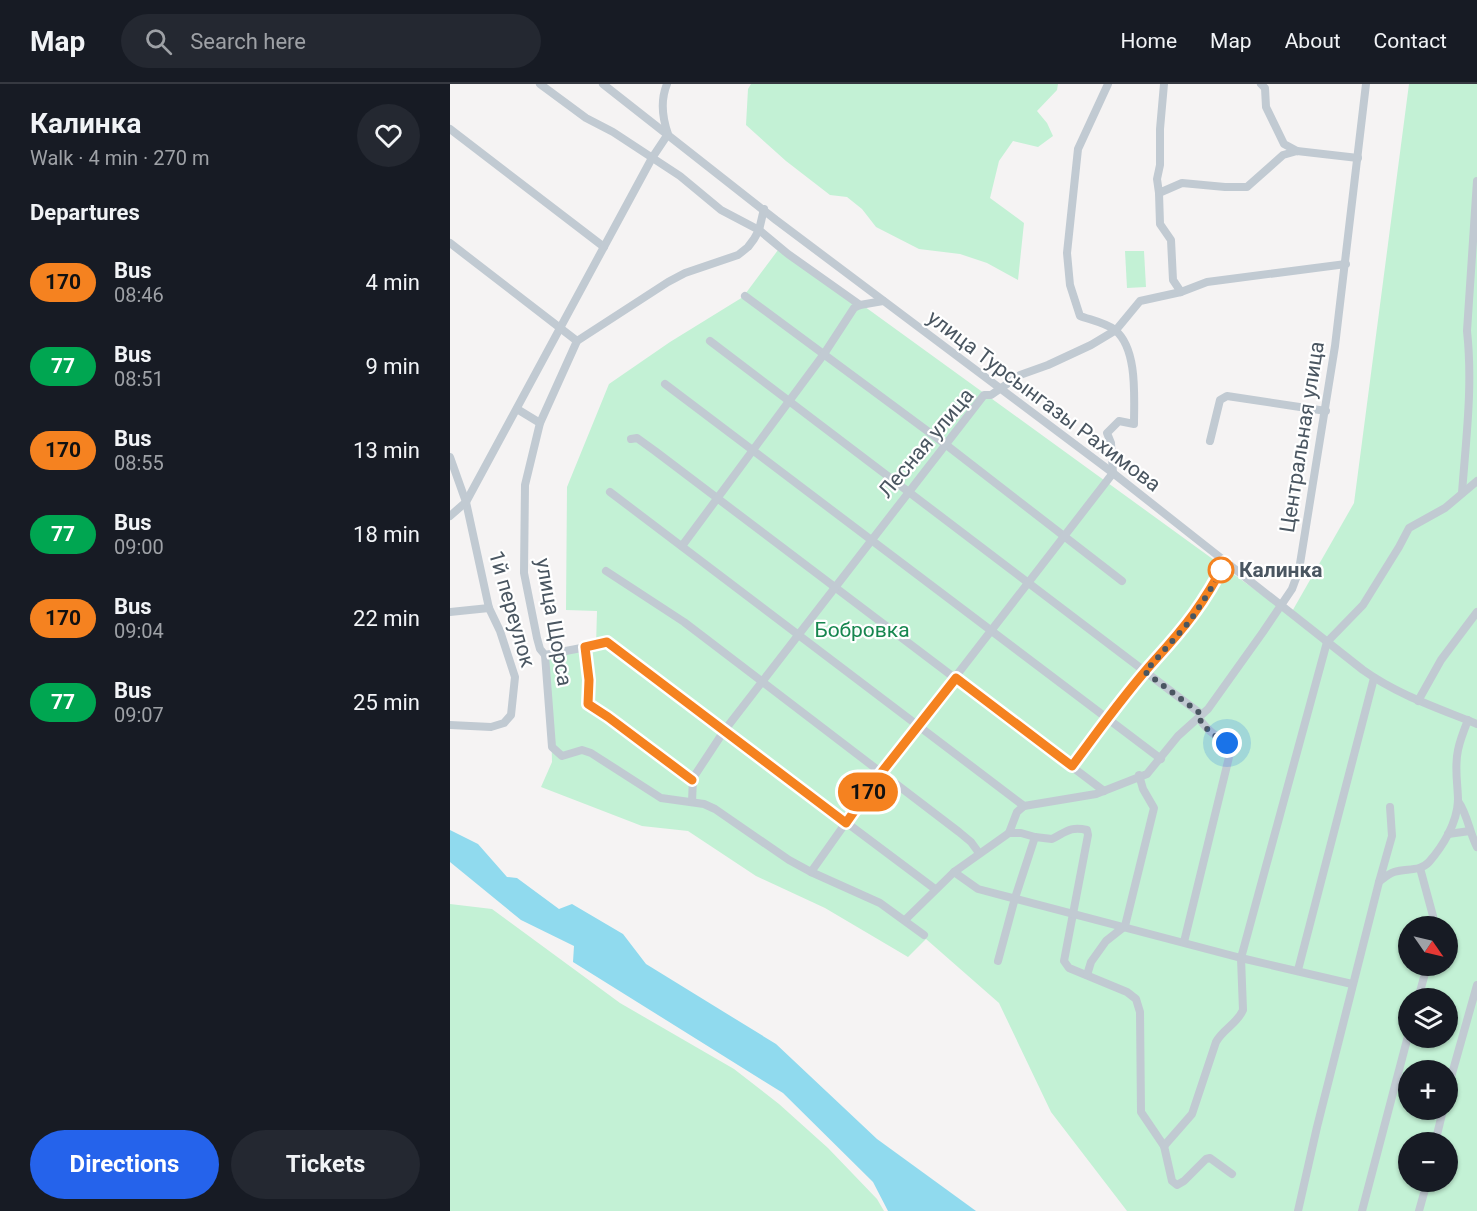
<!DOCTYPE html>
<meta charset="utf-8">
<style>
:root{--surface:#171b24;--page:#242831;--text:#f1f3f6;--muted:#9ea1a6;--line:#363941;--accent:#2563eb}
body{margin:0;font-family:Roboto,sans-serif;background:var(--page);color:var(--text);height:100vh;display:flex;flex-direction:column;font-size:22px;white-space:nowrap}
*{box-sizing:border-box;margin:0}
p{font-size:20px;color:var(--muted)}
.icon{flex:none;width:33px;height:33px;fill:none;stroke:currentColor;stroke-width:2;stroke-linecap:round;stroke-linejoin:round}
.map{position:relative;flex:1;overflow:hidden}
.panel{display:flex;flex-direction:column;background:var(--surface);width:450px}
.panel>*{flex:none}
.badge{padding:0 12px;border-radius:20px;font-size:21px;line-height:39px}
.needle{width:39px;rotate:124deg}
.buttons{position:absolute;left:948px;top:832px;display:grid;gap:12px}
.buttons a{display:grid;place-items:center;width:60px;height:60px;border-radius:50%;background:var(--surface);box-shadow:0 2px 4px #0004;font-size:30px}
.you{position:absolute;width:30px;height:30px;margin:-15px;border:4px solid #fff;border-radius:50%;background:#1a73e8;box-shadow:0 0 0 9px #1a73e833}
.map>.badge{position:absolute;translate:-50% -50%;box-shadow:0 0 0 3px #fff}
h2{padding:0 30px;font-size:22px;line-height:54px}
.round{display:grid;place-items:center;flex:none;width:63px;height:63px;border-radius:32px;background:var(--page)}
.summary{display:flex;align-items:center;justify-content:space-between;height:102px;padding:0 30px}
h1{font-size:28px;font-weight:700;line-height:45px}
.primary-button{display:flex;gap:12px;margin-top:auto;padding:12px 30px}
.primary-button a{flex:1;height:69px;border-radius:36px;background:var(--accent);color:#fff;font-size:24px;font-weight:700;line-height:69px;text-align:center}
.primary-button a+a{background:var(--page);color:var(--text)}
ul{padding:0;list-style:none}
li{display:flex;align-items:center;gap:18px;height:84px;padding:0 30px}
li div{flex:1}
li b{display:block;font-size:22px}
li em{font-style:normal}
li .badge{min-width:66px;font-weight:700;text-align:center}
header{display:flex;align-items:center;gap:36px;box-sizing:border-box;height:84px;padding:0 30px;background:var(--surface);border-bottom:2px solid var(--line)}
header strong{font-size:28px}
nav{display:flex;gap:33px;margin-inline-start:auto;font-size:21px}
.search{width:420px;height:54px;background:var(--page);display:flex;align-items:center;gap:15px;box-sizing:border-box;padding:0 21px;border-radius:33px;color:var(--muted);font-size:22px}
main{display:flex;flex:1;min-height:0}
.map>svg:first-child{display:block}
.green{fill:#c3f1d5;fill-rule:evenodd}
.water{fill:#90daee}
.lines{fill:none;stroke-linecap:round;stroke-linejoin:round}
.minor{stroke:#c1cad2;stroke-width:8}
.line-casing{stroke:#fff;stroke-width:14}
.line{stroke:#f58220;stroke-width:9}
.walk{stroke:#4a5661;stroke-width:6;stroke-dasharray:0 10.8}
.stop-dot{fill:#fff;stroke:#f58220;stroke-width:3}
.labels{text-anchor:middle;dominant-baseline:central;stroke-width:4.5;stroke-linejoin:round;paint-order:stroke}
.street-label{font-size:21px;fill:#4a5661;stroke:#fff}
.stop-label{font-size:21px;font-weight:bold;fill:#4a5661;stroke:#fff;text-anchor:start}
.park-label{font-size:21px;fill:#17864f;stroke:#fff}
</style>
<header>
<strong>Map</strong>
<div class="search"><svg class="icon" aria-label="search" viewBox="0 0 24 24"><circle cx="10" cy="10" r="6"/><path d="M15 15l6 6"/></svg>Search here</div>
<nav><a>Home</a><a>Map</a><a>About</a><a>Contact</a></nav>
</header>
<main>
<section class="panel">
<div class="summary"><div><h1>Калинка</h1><p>Walk · 4 min · 270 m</p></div><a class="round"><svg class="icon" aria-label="heart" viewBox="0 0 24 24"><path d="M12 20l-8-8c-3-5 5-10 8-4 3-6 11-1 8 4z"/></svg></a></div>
<h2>Departures</h2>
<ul>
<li><span class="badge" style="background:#f58220;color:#111">170</span><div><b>Bus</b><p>08:46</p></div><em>4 min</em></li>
<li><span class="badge" style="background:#00a651;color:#fff">77</span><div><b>Bus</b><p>08:51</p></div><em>9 min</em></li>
<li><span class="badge" style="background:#f58220;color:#111">170</span><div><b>Bus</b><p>08:55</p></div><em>13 min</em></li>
<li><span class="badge" style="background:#00a651;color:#fff">77</span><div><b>Bus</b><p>09:00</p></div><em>18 min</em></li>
<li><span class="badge" style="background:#f58220;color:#111">170</span><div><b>Bus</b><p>09:04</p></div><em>22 min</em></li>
<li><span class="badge" style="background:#00a651;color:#fff">77</span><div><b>Bus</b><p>09:07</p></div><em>25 min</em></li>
</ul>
<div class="primary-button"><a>Directions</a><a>Tickets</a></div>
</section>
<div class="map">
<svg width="1027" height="1127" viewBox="0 0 1027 1127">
<rect width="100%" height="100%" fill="#f5f3f3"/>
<g class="green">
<polygon points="301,0 608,0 607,6 587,27 597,39 603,52 588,63 563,57 549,77 540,114 574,139 568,196 537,179 510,170 469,165 426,143 412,125 397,113 380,111 336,77 296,41 298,5"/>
<path d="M959,0h68v1127h-350l-76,-99 -52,-109 -73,-64 -18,18 -83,-49 -69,-32 -68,-45 -46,-5 -101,-39 11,-25 -1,-43 -5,-65 50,-8 1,-35 -31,-1 1,-123 42,-103 61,-42 73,-45 38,-51 509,369 64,-112zM958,843h40v39h-40zM958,915h40v39h-40zM958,987h40v39h-40zM958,1059h40v39h-40z"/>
<polygon points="675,167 694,167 696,203 677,204"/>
<polygon points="0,820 42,825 170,919 284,985 329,1020 378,1064 427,1115 434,1127 0,1127"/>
</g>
<polygon class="water" points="0,746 28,760 57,793 67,794 109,825 122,820 173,850 196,880 326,960 427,1055 526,1127 438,1127 423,1098 333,1009 123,878 124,862 71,836 0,778"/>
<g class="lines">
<g class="minor">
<polyline points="90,0 136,34 163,48 230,92 271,126 309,146 338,170 410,221"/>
<path d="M153,0l173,136 337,253 250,197c35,25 75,38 114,54"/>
<path d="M658,0l-30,65 -11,104 3,32 10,31c11,4 26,7 35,14 23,19 19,68 19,94l-15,-3 -12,12 4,10 2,30"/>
<polyline points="714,0 710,45 710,81 707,95 709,109 732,99 775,103 797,103 833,71 847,67 908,74"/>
<polyline points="811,0 815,4 816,23 834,60 847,67"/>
<polyline points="0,45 154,163"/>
<polyline points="709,109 710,140 721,156 723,196 731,208"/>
<polyline points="314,125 309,146 304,155 298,163 288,171 235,189 218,198 127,257 90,339 75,401 74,489 87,554 90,565 95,571 102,663 112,672 132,666 141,669 211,714 254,720 265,725 339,776 361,788 430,819 474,851"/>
<polyline points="0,159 127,257"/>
<polyline points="295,212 495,360 672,497"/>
<polyline points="260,257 751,630"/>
<polyline points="215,300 711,675"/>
<polyline points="67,325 90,339"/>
<polyline points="181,355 187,354 205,367 654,707"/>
<polyline points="760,357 770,316 777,312 876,327"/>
<polyline points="0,373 16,418 39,524 50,547 65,593 61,631 54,639 41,643 0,641"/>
<polyline points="160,408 574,722"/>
<path d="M1012,409c4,-54 11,-108 5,-162l10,-150"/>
<path d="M0,432l16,-14 186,-344 16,-24c-6,-17 -8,-33 -1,-50"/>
<polyline points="232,462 374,270 404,224 410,221 433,217"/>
<polyline points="156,487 234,538 509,748 521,758 529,769"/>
<polyline points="0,528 39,524"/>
<polyline points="135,563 139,596 138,620 158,633 242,697"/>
<polyline points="95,571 157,559 485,805"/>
<polyline points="968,617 991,576 1027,528"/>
<polyline points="622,682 695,588 740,537 759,508 775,478"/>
<path d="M1008,717c10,14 11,31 19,46"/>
<polyline points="242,718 243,694 274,647 534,311 541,311 570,291 598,281 641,261 666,246 690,217 731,208 757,198 896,180"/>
<polyline points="998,750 1020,747"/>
<path d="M585,753l17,2c14,-7 18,-13 35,-9l1,5 -24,126 5,7 58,24 9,7 4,13 1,100 23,34 8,35 5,4 7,-4 22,-22 4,-1 22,16"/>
<polyline points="970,784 983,832 983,843"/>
<polyline points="361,788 431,689 663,389"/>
<polyline points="504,788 528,805 791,874 902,900"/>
<polyline points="929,798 942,752 940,723"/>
<polyline points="455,836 504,788 559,749 567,728 574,722 646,710 697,690 728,652 758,625 813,548 842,505 849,486 885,262 916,0"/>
<path d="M734,858l47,-193c-10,-13 -22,-14 -32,-31"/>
<polyline points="548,877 565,814 585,753 571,749 559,749"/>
<polyline points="848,886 924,594"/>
<polyline points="637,891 641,878 656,857 675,842 704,724 693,705 689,691"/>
<polyline points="968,915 977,882"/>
<polyline points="998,1004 1027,901"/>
<polyline points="985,1059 993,1026"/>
<path d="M714,1062l28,-32 24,-72c7,-13 21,-18 27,-32l-2,-52 86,-316 36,-37 36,-58 10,-19 36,-20 32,-27"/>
<path d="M848,1127l19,-84 62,-245c5,-4 9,-8 15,-10 12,-4 26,0 35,-10 14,-16 28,-39 29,-61 0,-17 -4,-33 0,-51 2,-10 6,-20 10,-30"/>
<polyline points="912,1127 958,952"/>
<polyline points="969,1127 977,1098"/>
</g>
</g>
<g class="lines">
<g class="line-casing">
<path id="line" d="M242,696l-84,-63 -20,-13 1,-24 -4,-33 22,-5 239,181 35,-50 75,-95 116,88c27,-36 53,-73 83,-106 30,-33 50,-58 70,-98"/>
</g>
<use href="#line" class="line"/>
<path class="walk" d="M771,486l-12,22 -19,29 -45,51 56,42 -2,4c7,12 15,18 28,25"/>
</g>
<circle class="stop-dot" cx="771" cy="486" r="12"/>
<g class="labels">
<g class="street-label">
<text transform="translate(594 317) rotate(37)">улица Турсынгазы Рахимова</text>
<text transform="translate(852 353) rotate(-81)">Центральная улица</text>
<text transform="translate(476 359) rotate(-50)">Лесная улица</text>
<text transform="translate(62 525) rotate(74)">1й переулок</text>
<text transform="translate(104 538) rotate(80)">улица Щорса</text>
</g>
<g class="stop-label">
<text x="789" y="486">Калинка</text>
</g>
<g class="park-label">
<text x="412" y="546">Бобровка</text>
</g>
</g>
</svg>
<div class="buttons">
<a><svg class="needle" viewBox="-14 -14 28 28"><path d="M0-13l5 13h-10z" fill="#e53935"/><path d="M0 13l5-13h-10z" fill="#9ea1a6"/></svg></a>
<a><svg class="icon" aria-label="layers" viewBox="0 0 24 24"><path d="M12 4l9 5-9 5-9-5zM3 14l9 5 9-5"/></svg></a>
<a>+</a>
<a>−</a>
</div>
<div class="you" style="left:777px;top:659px"></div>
<b class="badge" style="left:418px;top:708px;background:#f58220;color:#111">170</b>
</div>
</main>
